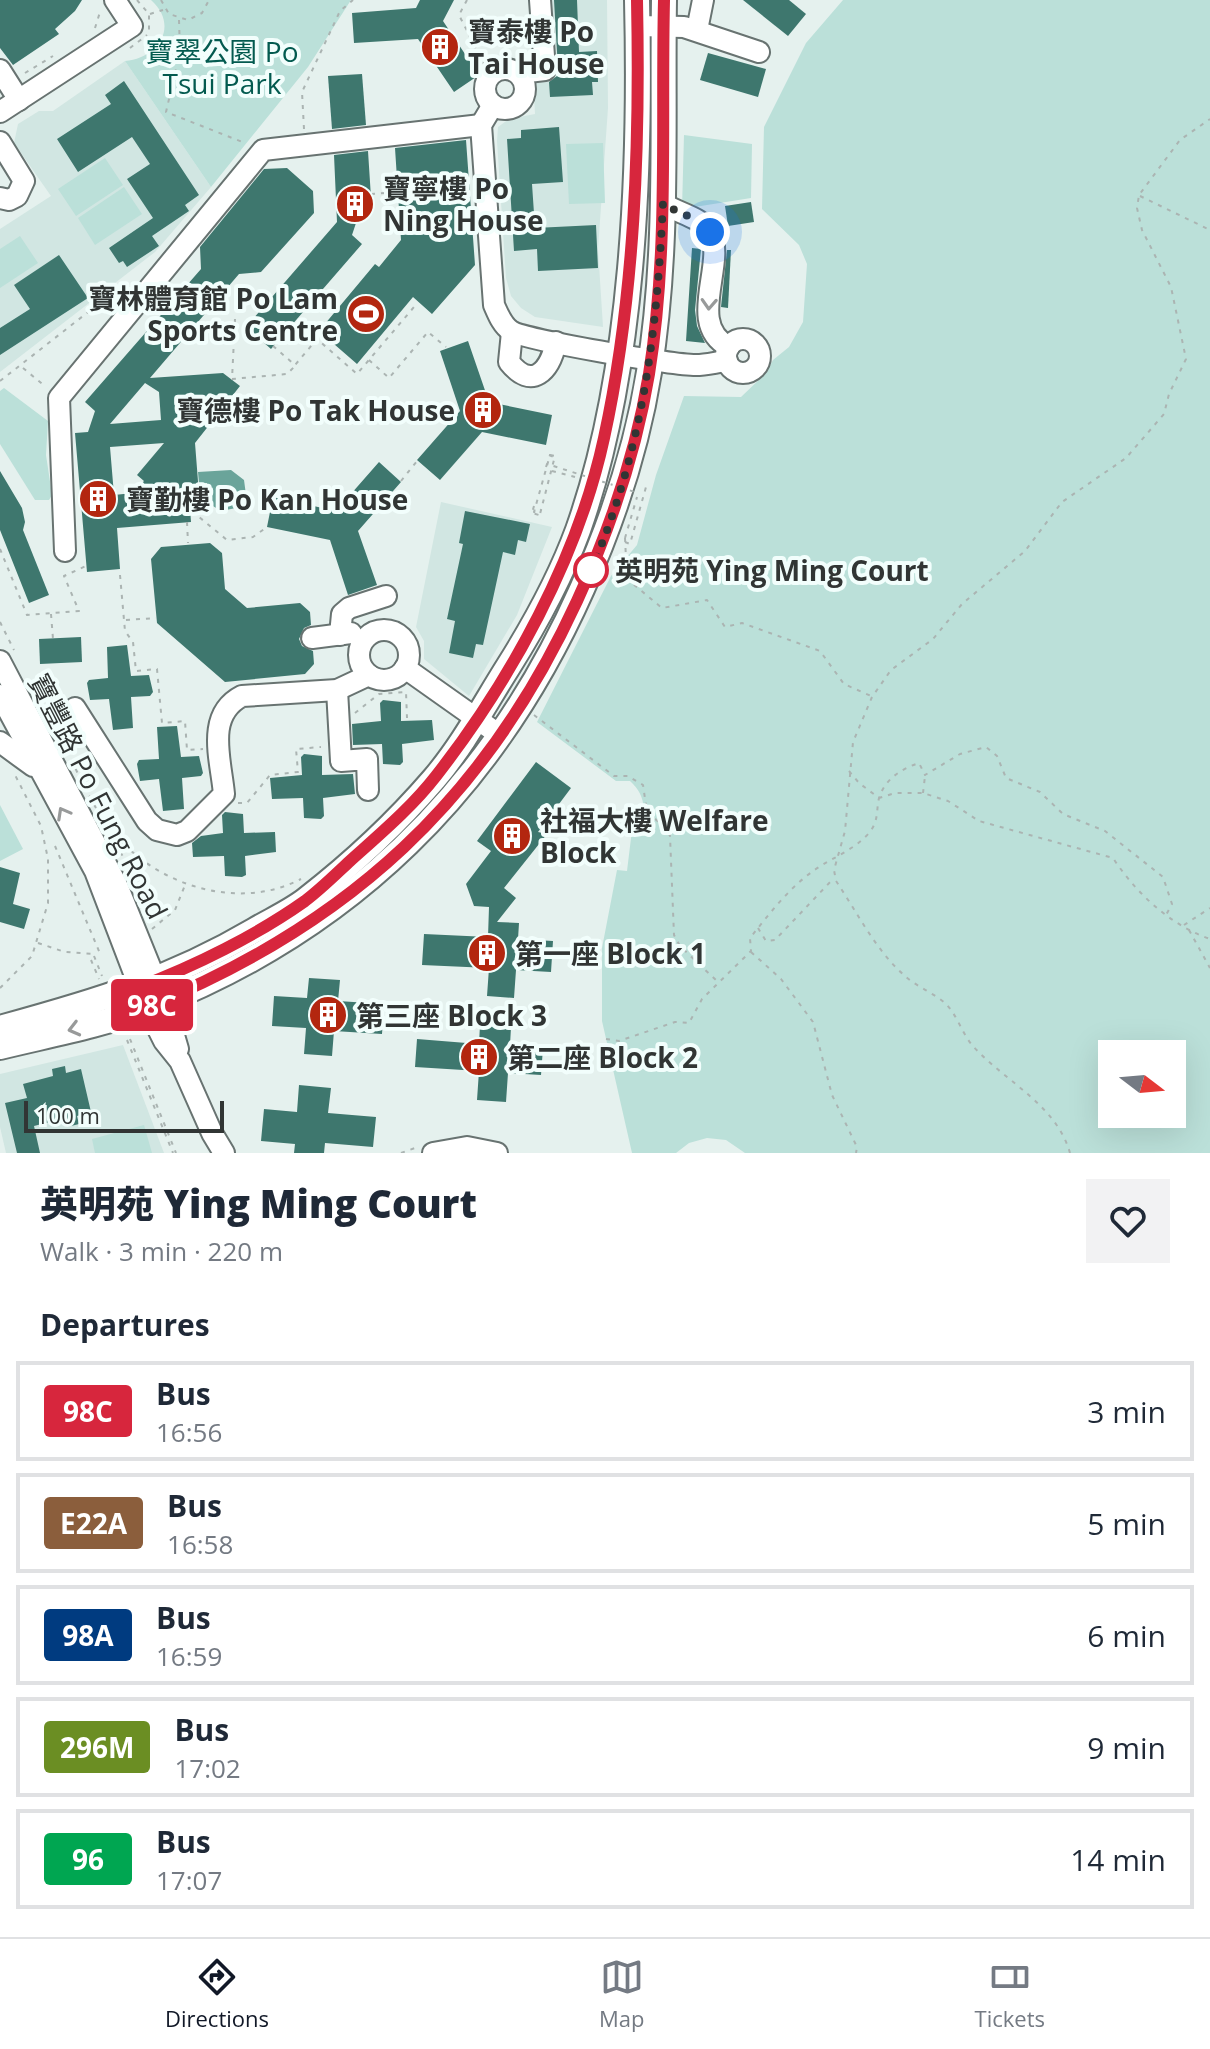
<!DOCTYPE html>
<meta charset="utf-8">
<style>
:root{--surface:#fff;--page:#f2f2f3;--text:#1f2937;--muted:#747a83;--line:#e0e1e3;--accent:#111827}
body{margin:0;font-family:"Open Sans","Noto Sans TC",sans-serif;background:var(--page);color:var(--text);height:100vh;display:flex;flex-direction:column;font-size:30px;white-space:nowrap}
*{box-sizing:border-box;margin:0}
p{font-size:26px;color:var(--muted)}
.icon{flex:none;width:44px;height:44px;fill:none;stroke:currentColor;stroke-width:2;stroke-linecap:round;stroke-linejoin:round}
.map{position:relative;height:1153px;overflow:hidden}
.side{display:flex;flex-direction:column;background:var(--surface);flex:1}
.side>*{flex:none}
.badge{padding:0 16px;border-radius:6px;font-size:28px;line-height:52px}
.needle{width:52px;rotate:106deg}
.fabs{position:absolute;left:1098px;top:1040px;display:grid;gap:16px}
.fabs a{display:grid;place-items:center;width:88px;height:88px;border-radius:0px;background:var(--surface);box-shadow:0 8px 32px #0002;font-size:40px}
.scale{position:absolute;left:24px;bottom:20px;width:200px;box-sizing:border-box;padding-left:8px;border:4px solid #313534;border-top:0;font-size:22px;line-height:28px;white-space:nowrap;color:#313534;-webkit-text-stroke:6px #f2fefc;paint-order:stroke}
.you{position:absolute;width:40px;height:40px;margin:-20px;border:6px solid #fff;border-radius:50%;background:#1a73e8;box-shadow:0 0 0 12px #1a73e833}
.map>.badge{position:absolute;translate:-50% -50%;box-shadow:0 0 0 4px #fff}
h2{padding:0 40px;font-size:30px;line-height:72px}
.round{display:grid;place-items:center;flex:none;width:84px;height:84px;border-radius:0px;background:var(--page)}
.head{display:flex;align-items:center;justify-content:space-between;height:136px;padding:0 40px}
h1{font-size:38px;font-weight:800;line-height:60px}
ul{padding:0;list-style:none}
li{display:flex;align-items:center;gap:24px;height:100px;margin:0 16px 12px;padding:0 24px;border:4px solid var(--line);border-radius:0px}
li div{flex:1}
li b{display:block;font-size:30px}
li em{font-style:normal}
li .badge{min-width:88px;font-weight:700;text-align:center}
.menu{display:flex;justify-content:space-around;align-items:center;height:112px;border-top:2px solid var(--line);background:var(--surface);font-size:22px;color:var(--muted)}
.menu a{display:grid;justify-items:center;gap:4px}
.menu .on{color:var(--accent)}
.map>svg:first-child{display:block}
.built{fill:#d1e6e2}
.green{fill:#bbe0d9;fill-rule:evenodd}
.water{fill:#6aa49a}
.building{fill:#3e776e;fill-rule:evenodd}
.lines{fill:none;stroke-linecap:round;stroke-linejoin:round}
.minor-casing{stroke:#687371;stroke-width:24}
.major-casing{stroke:#687371;stroke-width:28}
.path{stroke:#abb4b2;stroke-width:2;stroke-dasharray:4 6;stroke-linecap:butt}
.minor{stroke:#fff;stroke-width:20}
.major{stroke:#fff;stroke-width:24}
.path-bridge{stroke:#abb4b2;stroke-width:2;stroke-dasharray:4 6;stroke-linecap:butt}
.oneway{stroke:#989a9a}
.line-casing{stroke:#fff;stroke-width:18}
.line{stroke:#d7263d;stroke-width:12}
.walk{stroke:#313534;stroke-width:8;stroke-dasharray:0 14.4}
.stop-dot{fill:#fff;stroke:#d7263d;stroke-width:4}
.labels{text-anchor:middle;dominant-baseline:central;stroke-width:8;stroke-linejoin:round;paint-order:stroke}
.poi-label{font-size:28px;font-weight:bold;fill:#313534;stroke:#f2fefc;text-anchor:start}
.park-label{font-size:28px;fill:#035a4f;stroke:#f2fefc}
.stop-label{font-size:28px;font-weight:bold;fill:#313534;stroke:#f2fefc;text-anchor:start}
.street-label{font-size:28px;fill:#313534;stroke:#f2fefc}
</style>
<div class="map">
<svg width="1210" height="1153" viewBox="0 0 1210 1153">
<rect width="100%" height="100%" fill="#e5f1ee"/>
<g class="built">
<polygon points="529,0 607,0 608,108 598,249 603,327 535,317 521,308 511,296 506,278 497,141 498,127 509,119 535,114"/>
<polygon points="125,61 211,187 155,252 0,372 0,229 51,196 14,143 18,124 39,111 53,111"/>
<polygon points="441,502 552,527 517,615 469,696 424,659 424,641 416,627"/>
<polygon points="123,1045 164,1153 6,1153 0,1127 0,1074"/>
</g>
<g class="green">
<path d="M151,0h200l-43,67 -97,120 -86,-126c33,-3 55,-35 26,-61z"/>
<path d="M843,0h367v1153h-465l-19,-13 -19,-2 -18,5 -13,10h-44l-30,-132v-73l15,-78 10,1 5,-41c17,-14 14,-35 -2,-49h-14l-79,-59 74,-146 26,-31 19,-70 28,-79 57,1 25,-24 7,-13 16,-13 14,-25 4,-58 -8,-19 -37,-36 2,-82 42,-84zM1172,1054v60h-60v-60z"/>
<polygon points="684,135 752,144 751,198 682,209"/>
<polygon points="603,143 605,203 569,204 566,144"/>
<polygon points="105,158 123,185 76,216 58,189"/>
<polygon points="124,187 142,214 95,245 78,218"/>
<polygon points="20,236 38,263 0,288 0,249"/>
<polygon points="4,388 48,421 46,455 52,495 49,500 35,500 0,444 0,391"/>
<polygon points="0,805 23,849 0,861"/>
<polygon points="144,1125 152,1153 95,1153 92,1139"/>
</g>
<polygon class="water" points="231,470 244,480 246,495 236,508 221,511 208,503 207,483 199,483 198,472"/>
<g class="building">
<polygon points="0,0 82,0 75,11 55,29 59,34 13,65 0,48"/>
<polygon points="420,0 454,0 443,21 479,75 454,92 418,39 354,43 352,13 416,8"/>
<polygon points="554,0 577,0 579,52 597,51 598,82 592,82 593,95 550,97 549,82 557,76 558,69"/>
<polygon points="743,0 789,0 806,14 788,36"/>
<polygon points="708,53 766,69 758,97 700,80"/>
<polygon points="362,74 366,125 332,129 328,76"/>
<polygon points="124,81 199,195 185,205 189,211 152,236 159,246 127,267 123,261 119,263 109,248 153,218 127,179 150,164 132,137 78,172 57,139 111,104 105,95"/>
<polygon points="559,127 563,182 532,184 535,228 596,225 598,268 538,271 537,249 514,251 507,139 521,138 521,130"/>
<polygon points="466,140 475,265 432,314 413,297 357,364 319,331 375,264 379,267 401,240 395,148"/>
<polygon points="368,151 372,213 359,214 352,235 362,244 271,349 246,327 337,222 334,155"/>
<path d="M287,168l26,23 1,22 -53,59 -22,2 -89,104 73,-5 17,13 -45,57 5,64 -10,1 1,14 -74,6 3,41 -33,3 -12,-139 13,-1 7,-21 -10,-9 116,-133 -1,-22 64,-78zM145,383l14,9 2,28 -51,4zM164,443l-27,32 7,6 -11,12 -19,2 -4,-48z"/>
<polygon points="751,202 754,222 728,226 725,206"/>
<polygon points="692,248 701,249 695,310 697,326 705,343 686,341"/>
<polygon points="727,250 731,250 728,308 721,307"/>
<polygon points="59,255 88,298 0,355 0,328 30,309 14,285"/>
<polygon points="468,341 489,402 552,415 546,445 482,432 440,480 417,460 460,411 440,351"/>
<polygon points="379,462 401,482 358,531 377,585 348,595 330,540 267,527 273,497 336,511"/>
<polygon points="0,471 22,508 25,522 23,530 49,595 29,603 0,530"/>
<polygon points="465,511 530,524 526,542 518,540 515,555 503,552 483,645 476,644 473,658 449,653 455,621 447,619 463,544 459,543"/>
<polygon points="210,543 222,553 225,589 247,608 300,603 310,612 311,625 304,628 299,639 302,646 313,651 314,664 305,674 225,682 157,623 151,559 161,547"/>
<polygon points="81,637 82,662 40,664 39,639"/>
<polygon points="127,645 131,676 149,675 153,692 150,696 131,697 133,728 113,730 109,699 90,700 87,683 89,680 108,678 107,647"/>
<polygon points="383,700 401,702 401,721 432,720 434,740 402,744 403,762 400,765 383,764 382,744 353,745 352,724 381,721 380,703"/>
<polygon points="177,726 181,757 199,756 203,773 201,776 182,778 184,809 163,811 159,779 140,781 137,764 139,760 159,759 157,727"/>
<polygon points="304,754 322,756 322,775 353,774 355,794 323,798 324,816 321,819 304,818 303,798 272,799 270,778 302,775 301,757"/>
<polygon points="536,762 571,788 538,832 547,834 504,888 516,898 497,922 519,923 518,939 553,941 551,972 516,970 514,998 487,996 489,968 422,965 424,934 488,937 489,907 474,906 466,884 491,851 477,841"/>
<polygon points="225,812 243,814 244,833 275,832 276,852 245,856 246,875 242,877 225,876 224,856 193,857 192,843 201,836 223,833 222,815"/>
<polygon points="0,867 20,873 13,904 30,909 24,929 0,922"/>
<polygon points="309,978 340,980 338,1001 384,1004 382,1034 334,1031 332,1056 304,1054 306,1028 272,1026 274,996 307,998"/>
<polygon points="480,1025 511,1027 510,1045 543,1048 541,1075 508,1073 506,1102 477,1100 479,1071 415,1067 417,1039 479,1044"/>
<polygon points="65,1066 66,1073 81,1069 91,1112 77,1116 79,1124 67,1127 65,1118 34,1126 40,1153 17,1153 5,1103 27,1098 23,1084 53,1076 52,1069"/>
<polygon points="299,1085 331,1088 328,1113 376,1117 373,1147 325,1143 324,1153 294,1153 295,1144 261,1141 264,1109 297,1112"/>
</g>
<g class="lines">
<g class="minor-casing">
<g id="minor">
<polyline points="638,26 684,27 759,52"/>
<polyline points="697,30 703,0"/>
<circle cx="505" cy="89" r="20"/>
<polyline points="0,70 19,100"/>
<polyline points="522,77 528,72 545,70 540,0"/>
<path d="M493,105l-12,20 13,180c4,9 8,20 17,26 14,9 162,34 185,34 10,0 21,-3 31,-4"/>
<polyline points="0,112 132,26 115,0"/>
<polyline points="0,142 24,181 17,196 9,200 0,198"/>
<path d="M663,203c13,10 39,14 47,29 17,32 -25,92 19,115"/>
<path d="M512,332l-3,30c23,29 41,9 47,-20"/>
<circle cx="743" cy="356" r="17"/>
<polyline points="65,551 59,398 263,150 481,125"/>
<circle cx="384" cy="655" r="25"/>
<polyline points="340,635 342,614 349,608 386,596"/>
<polyline points="312,638 351,633"/>
<polyline points="0,661 117,885 164,1001 178,1049"/>
<polyline points="405,668 501,736"/>
<polyline points="337,690 341,761 367,759 368,790"/>
<polyline points="0,695 95,871 147,1007 164,1041 180,1061 212,1133 224,1153"/>
<path d="M75,708l72,113 10,9 20,5 10,-4 37,-37c-3,-34 -19,-79 18,-98l95,-6 32,-15"/>
<polyline points="0,742 33,766"/>
<polyline points="433,1153 467,1147 497,1153"/>
</g>
</g>
<g class="major-casing">
<g id="major">
<path d="M0,1028c95,-26 170,-48 255,-98 17,-10 37,-19 52,-31 45,-35 90,-77 127,-120 29,-34 50,-74 74,-112 27,-43 52,-88 70,-137 56,-158 63,-362 59,-530"/>
<path d="M0,1047c49,-12 99,-21 147,-39 203,-78 347,-221 435,-419 31,-69 55,-142 67,-217 20,-122 13,-248 15,-372"/>
</g>
</g>
<g class="path">
<polyline points="137,0 149,14 149,30"/>
<polyline points="161,0 169,14 188,20 202,13 209,0"/>
<polyline points="467,0 459,15 490,76"/>
<polyline points="150,14 163,10"/>
<polyline points="179,20 180,52 166,112 245,143"/>
<polyline points="95,28 100,12"/>
<polyline points="130,48 147,35"/>
<polyline points="25,73 53,56"/>
<polyline points="304,129 302,92 340,11 353,0"/>
<polyline points="371,194 398,192"/>
<polyline points="1140,196 1210,230"/>
<polyline points="235,319 232,379 287,374 295,366"/>
<polyline points="273,346 295,365 317,339 357,374 414,307"/>
<polyline points="369,360 389,378 428,332 446,347"/>
<polyline points="23,368 46,387"/>
<polyline points="0,381 92,309 101,308 108,313"/>
<polygon points="550,455 555,456 540,514 534,512"/>
<polyline points="552,471 575,477"/>
<polyline points="401,481 417,461"/>
<polyline points="198,508 199,517 227,540 253,537 267,527"/>
<polyline points="187,522 188,543"/>
<polyline points="625,538 627,579 662,608 707,600 725,627 742,623 820,651 844,684 871,696"/>
<polyline points="625,542 630,544 646,487 641,485"/>
<polyline points="0,549 27,615 79,611 64,576 86,566"/>
<polyline points="120,575 125,631 133,642 136,671 157,669 162,723 185,721 187,750 203,749"/>
<polyline points="51,614 53,639"/>
<polyline points="126,620 156,618"/>
<polyline points="0,622 14,650"/>
<polyline points="355,713 379,694 406,692 407,718"/>
<polyline points="534,715 614,776 628,776 643,785 647,812 667,829 670,836 674,935 680,946 718,982"/>
<path d="M58,733c17,32 31,70 54,98 43,54 126,81 189,48"/>
<path d="M849,771l10,12 20,15 16,-5h28l25,8 31,20 134,37c23,35 57,67 97,81"/>
<polyline points="923,793 925,776"/>
<polyline points="238,803 247,803 270,775 298,772 296,749 321,747"/>
<polyline points="110,828 113,818"/>
<polyline points="112,834 123,857"/>
<polyline points="55,846 101,956"/>
<polyline points="1184,925 1210,908"/>
<polyline points="758,928 766,941 775,940 834,878"/>
<polyline points="152,929 175,910 185,885"/>
<polyline points="1189,930 1210,968"/>
<polyline points="38,943 65,952 95,954"/>
<polyline points="751,952 781,979 813,1022 832,1095 857,1147 856,1153"/>
<polyline points="94,956 102,976"/>
<polyline points="91,960 99,979"/>
<polyline points="0,988 32,956 48,903 48,859 41,826 14,773"/>
<polyline points="130,1039 176,1153"/>
<path d="M606,1039l13,2 56,-19 14,1 13,-24 49,-48 -1,-13c20,-25 41,-53 69,-71 17,-11 36,-18 50,-34 10,-12 7,-22 10,-35 6,-19 22,-29 40,-35l6,12 35,-21 26,-7 11,9 9,22 34,14 23,22 42,17 58,46 9,27 -6,11"/>
<polyline points="127,1040 173,1153"/>
<polyline points="401,1153 415,1148"/>
<path d="M1070,1153c-14,-49 -65,-71 -98,-108 -10,-12 -15,-30 -26,-41 -12,-11 -29,-17 -41,-28 -29,-25 -48,-64 -69,-95l-2,-11 11,-39 8,-89 19,-45 19,-27 42,-31 29,-35 63,-53 37,-49 64,-44 38,-44 5,-20 17,-35 -15,-72 -29,-57 -5,-22 2,-13 41,-55 30,-21"/>
</g>
<use href="#minor" class="minor"/>
<use href="#major" class="major"/>
<g class="path-bridge">
<polyline points="549,455 554,457"/>
<polyline points="546,467 547,464 638,493"/>
<polyline points="534,506 532,513 539,515 541,509"/>
<polyline points="625,538 637,497"/>
</g>
</g>
<defs><path id="oneway-chevron" d="M-2-3.5L2.5 0L-2 3.5" fill="none" stroke-width="1.6" stroke-linecap="round" stroke-linejoin="round" transform="scale(2)"/></defs>
<g class="oneway">
<use href="#oneway-chevron" transform="translate(709 304) rotate(93)"/>
<use href="#oneway-chevron" transform="translate(63 813) rotate(-119)"/>
<use href="#oneway-chevron" transform="translate(74 1029) rotate(166)"/>
</g>
<g class="lines">
<g class="line-casing">
<path id="line" d="M637,0c3,145 -2,296 -33,438 -26,120 -93,242 -168,338 -24,31 -56,58 -86,85 -14,13 -29,28 -45,40 -48,34 -110,65 -166,86l8,20c202,-82 339,-208 430,-406 33,-72 59,-148 72,-227 20,-124 12,-250 15,-374"/>
</g>
<use href="#line" class="line"/>
<path class="walk" d="M591,570c52,-119 66,-238 72,-367 15,11 35,14 47,29"/>
</g>
<defs>
<g id="building-disc" transform="scale(2)"><circle r="9.5" fill="#b3260f" stroke="#f2fefc"/><path d="M-4-6H4V6H1V3H-1V6H-4ZM-2.5-4.3h1.7v1.8h-1.7ZM.8-4.3h1.7v1.8H.8ZM-2.5-1h1.7V.8h-1.7ZM.8-1h1.7V.8H.8Z" fill="#fff"/></g>
<g id="stadium-disc" transform="scale(2)"><circle r="9.5" fill="#b3260f" stroke="#f2fefc"/><path d="M0-5a6.5 5 0 1 0 0 10a6.5 5 0 1 0 0-10ZM-3.5-1.8h7v3.6h-7Z" fill="#fff"/></g>
</defs>
<g fill-rule="evenodd">
<use href="#building-disc" x="440" y="47"/>
<use href="#building-disc" x="355" y="204"/>
<use href="#stadium-disc" x="366" y="314"/>
<use href="#building-disc" x="483" y="410"/>
<use href="#building-disc" x="98" y="499"/>
<use href="#building-disc" x="512" y="836"/>
<use href="#building-disc" x="487" y="953"/>
<use href="#building-disc" x="328" y="1015"/>
<use href="#building-disc" x="479" y="1057"/>
</g>
<circle class="stop-dot" cx="591" cy="570" r="16"/>
<g class="labels">
<g class="poi-label">
<text x="468" y="31">寶泰樓 Po<tspan x="468" dy="32">Tai House</tspan></text>
<text x="383" y="188">寶寧樓 Po<tspan x="383" dy="32">Ning House</tspan></text>
<text x="338" y="298" text-anchor="end">寶林體育館 Po Lam<tspan x="338" dy="32">Sports Centre</tspan></text>
<text x="455" y="410" text-anchor="end">寶德樓 Po Tak House</text>
<text x="126" y="499">寶勤樓 Po Kan House</text>
<text x="540" y="820">社福大樓 Welfare<tspan x="540" dy="32">Block</tspan></text>
<text x="515" y="953">第一座 Block 1</text>
<text x="356" y="1015">第三座 Block 3</text>
<text x="507" y="1057">第二座 Block 2</text>
</g>
<g class="park-label">
<text x="222" y="51">寶翠公園 Po<tspan x="222" dy="32">Tsui Park</tspan></text>
</g>
<g class="stop-label">
<text x="615" y="570">英明苑 Ying Ming Court</text>
</g>
<g class="street-label">
<text transform="translate(99 796) rotate(63)">寶豐路 Po Fung Road</text>
</g>
</g>
</svg>
<div class="fabs">
<a><svg class="needle" viewBox="-14 -14 28 28"><path d="M0-13l5 13h-10z" fill="#e53935"/><path d="M0 13l5-13h-10z" fill="#747a83"/></svg></a>
</div>
<div class="scale">100 m</div>
<div class="you" style="left:710px;top:232px"></div>
<b class="badge" style="left:152px;top:1005px;background:#d7263d;color:#fff">98C</b>
</div>
<section class="side">
<div class="head"><div><h1>英明苑 Ying Ming Court</h1><p>Walk · 3 min · 220 m</p></div><a class="round"><svg class="icon" aria-label="heart" viewBox="0 0 24 24"><path d="M12 20l-8-8c-3-5 5-10 8-4 3-6 11-1 8 4z"/></svg></a></div>
<h2>Departures</h2>
<ul>
<li><span class="badge" style="background:#d7263d;color:#fff">98C</span><div><b>Bus</b><p>16:56</p></div><em>3 min</em></li>
<li><span class="badge" style="background:#8b5e3c;color:#fff">E22A</span><div><b>Bus</b><p>16:58</p></div><em>5 min</em></li>
<li><span class="badge" style="background:#003b80;color:#fff">98A</span><div><b>Bus</b><p>16:59</p></div><em>6 min</em></li>
<li><span class="badge" style="background:#6b8e23;color:#fff">296M</span><div><b>Bus</b><p>17:02</p></div><em>9 min</em></li>
<li><span class="badge" style="background:#00a651;color:#fff">96</span><div><b>Bus</b><p>17:07</p></div><em>14 min</em></li>
</ul>
</section>
<nav class="menu">
<a class="on"><svg class="icon" aria-label="directions" viewBox="0 0 24 24"><path d="M12 3l9 9-9 9-9-9zM9 14v-3h6M13 9l2 2-2 2"/></svg>Directions</a>
<a><svg class="icon" aria-label="map" viewBox="0 0 24 24"><path d="M3 6l6-2 6 2 6-2v14l-6 2-6-2-6 2zM9 4v14M15 6v14"/></svg>Map</a>
<a><svg class="icon" aria-label="tickets" viewBox="0 0 24 24"><path d="M3 7h18v10H3zM15 7v10"/></svg>Tickets</a>
</nav>
